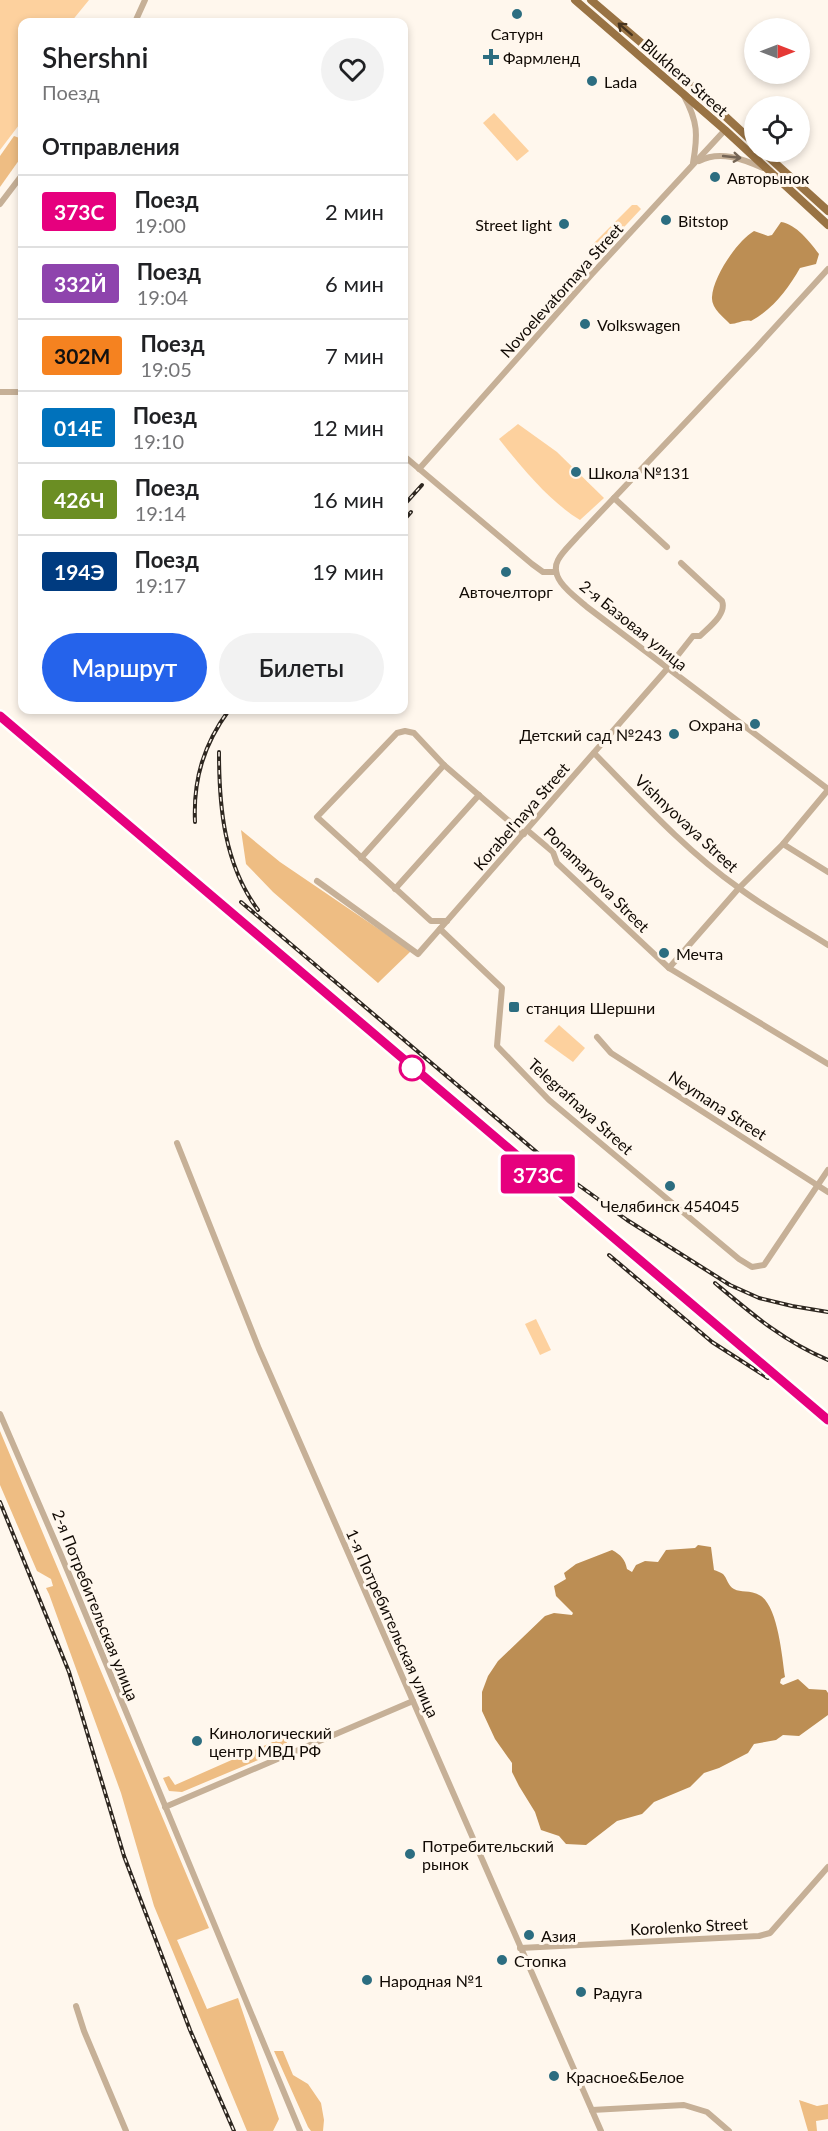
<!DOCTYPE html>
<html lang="ru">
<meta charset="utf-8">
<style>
:root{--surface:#fff;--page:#f2f2f2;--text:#202124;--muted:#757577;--line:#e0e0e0;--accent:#2563eb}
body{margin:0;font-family:Lato,sans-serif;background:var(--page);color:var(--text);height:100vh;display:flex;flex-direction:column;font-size:22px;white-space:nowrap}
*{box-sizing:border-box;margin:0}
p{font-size:20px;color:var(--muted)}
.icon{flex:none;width:33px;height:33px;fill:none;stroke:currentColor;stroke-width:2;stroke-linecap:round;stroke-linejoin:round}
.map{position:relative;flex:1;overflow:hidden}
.sheet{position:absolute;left:18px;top:18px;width:390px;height:696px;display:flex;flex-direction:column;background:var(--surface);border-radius:12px;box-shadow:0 3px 9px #0003}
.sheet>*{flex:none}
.badge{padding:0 12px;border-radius:4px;font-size:21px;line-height:39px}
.needle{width:39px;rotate:90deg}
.controls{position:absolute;left:744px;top:18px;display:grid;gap:12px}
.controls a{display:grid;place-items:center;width:66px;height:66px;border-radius:50%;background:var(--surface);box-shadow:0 3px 9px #0003;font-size:30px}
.map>.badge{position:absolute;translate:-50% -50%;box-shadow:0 0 0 3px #fff}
h2{padding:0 24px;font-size:22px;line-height:54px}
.round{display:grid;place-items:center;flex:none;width:63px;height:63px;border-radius:32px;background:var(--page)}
.overview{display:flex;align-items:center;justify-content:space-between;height:102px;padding:0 24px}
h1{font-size:28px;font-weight:600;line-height:45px}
.cta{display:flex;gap:12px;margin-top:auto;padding:12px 24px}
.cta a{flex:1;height:69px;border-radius:36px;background:var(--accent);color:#fff;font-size:24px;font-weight:600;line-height:69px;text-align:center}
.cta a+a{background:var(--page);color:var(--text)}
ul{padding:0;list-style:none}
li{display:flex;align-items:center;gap:18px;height:72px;padding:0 24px;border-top:2px solid var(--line)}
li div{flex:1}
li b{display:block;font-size:22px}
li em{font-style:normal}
li .badge{min-width:66px;font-weight:700;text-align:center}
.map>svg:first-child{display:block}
.green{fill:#fdd19e}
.forest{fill:#eebd83}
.water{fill:#bc8e54}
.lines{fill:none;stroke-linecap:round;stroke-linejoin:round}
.minor{stroke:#c6b097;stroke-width:6}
.major{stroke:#997344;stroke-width:8}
.rail-casing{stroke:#2e2720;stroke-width:4}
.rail{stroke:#fff7ed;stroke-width:1.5;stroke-dasharray:4.5;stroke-linecap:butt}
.oneway{stroke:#47341e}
.oneway2{stroke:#756555}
.line-casing{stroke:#fff;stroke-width:14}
.line{stroke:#e6007e;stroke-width:9}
.poi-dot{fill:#2c6d80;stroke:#fff7ed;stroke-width:2}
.stop-dot{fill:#fff;stroke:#e6007e;stroke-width:3}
.labels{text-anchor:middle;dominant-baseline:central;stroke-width:6;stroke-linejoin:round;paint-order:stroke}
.poi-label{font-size:16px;fill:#110a04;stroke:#fff7ed;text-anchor:start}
.street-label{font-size:16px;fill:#110a04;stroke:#fff7ed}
</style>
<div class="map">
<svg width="828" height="2131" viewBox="0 0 828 2131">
<rect width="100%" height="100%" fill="#fff7ed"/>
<g class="green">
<polygon points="0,0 89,0 71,22 22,22 22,121 0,150"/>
<polygon points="494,113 529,151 517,161 483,123"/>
<polygon points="632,205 637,205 641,209 595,258 590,253 589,248"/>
<path d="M518,424l39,28 47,46 -24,22c-30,-18 -59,-53 -81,-81z"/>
<polygon points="559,1025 585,1048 573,1062 544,1041"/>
<polygon points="536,1319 551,1350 540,1355 525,1324"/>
</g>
<g class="forest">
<polygon points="14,136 22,139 22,156 0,187 0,156"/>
<polygon points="241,830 280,862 411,951 378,983 273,892 246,864"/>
<polygon points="0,1431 209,1928 177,1940 207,2009 238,1998 279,2119 273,2131 247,2131 154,1906 121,1793 49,1594 46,1588 53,1586 51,1579 37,1571 0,1485"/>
<polygon points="284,1737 289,1747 182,1792 169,1791 163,1778 169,1776 175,1785"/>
<polygon points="274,2051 283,2051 293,2075 308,2084 321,2103 324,2120 323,2131 311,2131 308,2127"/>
<polygon points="799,2100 817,2106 828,2104 828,2119 816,2121 817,2131 808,2131"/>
</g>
<g class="water">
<path d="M781,222c15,2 29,20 38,32l-3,10 -16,4c-12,21 -27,41 -49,53 -7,-2 -13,3 -21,3 -7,-7 -19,-16 -18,-27 1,-20 25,-56 42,-66l14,5 4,-1z"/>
<path d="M698,1545l13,2 3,23c3,1 6,2 9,4 4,4 5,12 11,15 7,4 15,0 27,7 17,12 21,60 24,81l-4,2 -1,4 3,2 15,-6 11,10 17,1 2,3v22l-29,21 -16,-1 -7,5 -22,4 -6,9 -29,15 -15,5 -14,14 -36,15 -12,12 -25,7 -31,24 -20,-1 -7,-8 -18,-6 -6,-18 -16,-26 -7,-14v-9l-17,-24 -13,-28v-19l6,-16 10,-15 47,-45 9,-3 18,2 1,-2 -17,-17 -2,-10 12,-7 -2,-6 12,-9 36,-14c9,5 13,9 15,19l5,3 4,-7 9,-4 13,1 8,-12 29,-2z"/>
</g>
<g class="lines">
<g class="minor">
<polyline points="135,22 145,0"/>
<path d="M684,96c14,26 14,39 9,67"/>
<path d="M699,161c21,-11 44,-2 64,7"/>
<polyline points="0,204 22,175"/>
<path d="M828,269l-72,79 -179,189c-6,7 -15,15 -19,23 -10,19 17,36 29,47l241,182"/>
<polyline points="0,392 22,392"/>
<polyline points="404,456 532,564 543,572 556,572"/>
<polyline points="419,469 592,274 725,130"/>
<polyline points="614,498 667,547"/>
<path d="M594,753c46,47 91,97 145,135 28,21 59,38 89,57"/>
<polyline points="527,830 553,852 557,863 669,968 828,1064"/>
<polyline points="783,844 828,872"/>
<polyline points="361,858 444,765"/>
<path d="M317,881l101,73 249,-285 26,-33h7c9,-9 27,-22 22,-35l-41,-38"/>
<polyline points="395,889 479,795"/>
<polyline points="447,921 431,921 317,817 397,733 405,731 414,733 444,765 524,834"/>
<polyline points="440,929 502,988 497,1046 549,1100 739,1259 752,1267 764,1265 828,1170"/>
<polyline points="669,968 739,888 783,844 828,790"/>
<polyline points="597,1037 611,1053 828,1192"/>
<polyline points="177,1143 259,1349 601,2131"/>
<polyline points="0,1414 61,1555 300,2131"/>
<polyline points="165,1807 413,1701"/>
<polyline points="520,1948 759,1936 770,1933 828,1867"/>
<polyline points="76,2006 84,2031 126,2131"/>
<polyline points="592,2110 684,2105 707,2112 729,2131"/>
</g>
<g class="major">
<polyline points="575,0 725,130 828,225"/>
<polyline points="591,0 699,92 754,143"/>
<polyline points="763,152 828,211"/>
</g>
<g class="rail-casing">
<g id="rail">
<polyline points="404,505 422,485"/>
<polyline points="404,520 411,512"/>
<polyline points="0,716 828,1421"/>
<path d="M219,752c0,55 5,112 39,158"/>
<path d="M195,822c-2,-43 9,-78 34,-112"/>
<polyline points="241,902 559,1171 627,1220 730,1285 759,1298 792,1306 828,1312"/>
<polyline points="609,1255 712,1342 768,1378"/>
<path d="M715,1283c37,31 68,58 113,77"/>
<polyline points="0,1502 69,1672 124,1856 190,2030 234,2131"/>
</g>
</g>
<use href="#rail" class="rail"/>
</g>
<defs><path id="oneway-shaft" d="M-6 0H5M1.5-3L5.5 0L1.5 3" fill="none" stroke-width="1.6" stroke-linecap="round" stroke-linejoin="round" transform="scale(1.5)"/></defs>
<use class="oneway" href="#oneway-shaft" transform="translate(625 29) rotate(-139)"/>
<use class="oneway2" href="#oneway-shaft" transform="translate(732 157) rotate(6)"/>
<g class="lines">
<g class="line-casing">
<polyline id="line" points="0,716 828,1420"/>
</g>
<use href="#line" class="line"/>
</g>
<g class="poi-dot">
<circle cx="517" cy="14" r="6"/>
<path d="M488 48h6v6h6v6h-6v6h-6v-6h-6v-6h6z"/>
<circle cx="592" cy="81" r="6"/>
<circle cx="715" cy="177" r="6"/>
<circle cx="666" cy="220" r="6"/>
<circle cx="564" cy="224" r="6"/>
<circle cx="585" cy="324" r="6"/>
<circle cx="576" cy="472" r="6"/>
<circle cx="506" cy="572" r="6"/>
<circle cx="755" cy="724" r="6"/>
<circle cx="674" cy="734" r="6"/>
<circle cx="664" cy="953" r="6"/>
<rect x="508" y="1001" width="12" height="12" rx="3"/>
<circle cx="670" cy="1186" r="6"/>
<circle cx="197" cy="1741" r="6"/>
<circle cx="410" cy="1854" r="6"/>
<circle cx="529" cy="1935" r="6"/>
<circle cx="502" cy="1960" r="6"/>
<circle cx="367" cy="1980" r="6"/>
<circle cx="581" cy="1992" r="6"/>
<circle cx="554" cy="2076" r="6"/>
</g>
<circle class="stop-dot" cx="412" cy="1068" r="12"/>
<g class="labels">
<g class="poi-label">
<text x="517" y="33" text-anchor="middle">Сатурн</text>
<text x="503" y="57">Фармленд</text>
<text x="604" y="81">Lada</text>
<text x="727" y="177">Авторынок</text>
<text x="678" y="220">Bitstop</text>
<text x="552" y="224" text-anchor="end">Street light</text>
<text x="597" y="324">Volkswagen</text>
<text x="588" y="472">Школа №131</text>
<text x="506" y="591" text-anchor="middle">Авточелторг</text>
<text x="743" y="724" text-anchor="end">Охрана</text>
<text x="662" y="734" text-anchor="end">Детский сад №243</text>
<text x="676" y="953">Мечта</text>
<text x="526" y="1007">станция Шершни</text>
<text x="670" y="1205" text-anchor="middle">Челябинск 454045</text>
<text x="209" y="1732">Кинологический<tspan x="209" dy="18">центр МВД РФ</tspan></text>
<text x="422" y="1845">Потребительский<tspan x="422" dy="18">рынок</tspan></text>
<text x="541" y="1935">Азия</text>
<text x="514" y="1960">Стопка</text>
<text x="379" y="1980">Народная №1</text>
<text x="593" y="1992">Радуга</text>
<text x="566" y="2076">Красное&amp;Белое</text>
</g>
<g class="street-label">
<text transform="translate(685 77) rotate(41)">Blukhera Street</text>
<text transform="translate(561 290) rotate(-48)">Novoelevatornaya Street</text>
<text transform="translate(634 625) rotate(39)">2-я Базовая улица</text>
<text transform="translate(521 816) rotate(-49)">Korabel'naya Street</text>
<text transform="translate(687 823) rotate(43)">Vishnyovaya Street</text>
<text transform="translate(597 879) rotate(45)">Ponamaryova Street</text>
<text transform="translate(718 1105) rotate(33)">Neymana Street</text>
<text transform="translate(581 1106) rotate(42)">Telegrafnaya Street</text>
<text transform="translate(96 1605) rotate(68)">2-я Потребительская улица</text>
<text transform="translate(393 1623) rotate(66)">1-я Потребительская улица</text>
<text transform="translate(689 1926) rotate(-3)">Korolenko Street</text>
</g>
</g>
</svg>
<div class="controls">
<a><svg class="needle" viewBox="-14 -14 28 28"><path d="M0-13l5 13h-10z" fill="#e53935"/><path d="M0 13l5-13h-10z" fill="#757577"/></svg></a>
<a><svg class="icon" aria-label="locate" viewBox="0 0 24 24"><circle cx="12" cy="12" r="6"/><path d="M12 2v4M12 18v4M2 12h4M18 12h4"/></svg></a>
</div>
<b class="badge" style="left:538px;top:1174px;background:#e6007e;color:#fff">373C</b>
<section class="sheet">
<div class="overview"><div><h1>Shershni</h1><p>Поезд</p></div><a class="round"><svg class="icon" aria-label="heart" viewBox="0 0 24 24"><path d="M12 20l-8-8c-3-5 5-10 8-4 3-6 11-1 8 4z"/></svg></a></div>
<h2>Отправления</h2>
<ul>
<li><span class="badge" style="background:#e6007e;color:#fff">373C</span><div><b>Поезд</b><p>19:00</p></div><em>2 мин</em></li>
<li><span class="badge" style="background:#8e44ad;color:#fff">332Й</span><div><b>Поезд</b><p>19:04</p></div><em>6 мин</em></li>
<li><span class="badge" style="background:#f58220;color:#111">302М</span><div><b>Поезд</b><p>19:05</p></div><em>7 мин</em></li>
<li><span class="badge" style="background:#0072bc;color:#fff">014Е</span><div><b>Поезд</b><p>19:10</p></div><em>12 мин</em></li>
<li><span class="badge" style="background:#6b8e23;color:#fff">426Ч</span><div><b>Поезд</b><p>19:14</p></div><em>16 мин</em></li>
<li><span class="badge" style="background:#003b80;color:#fff">194Э</span><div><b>Поезд</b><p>19:17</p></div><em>19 мин</em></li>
</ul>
<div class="cta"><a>Маршрут</a><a>Билеты</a></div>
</section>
</div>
